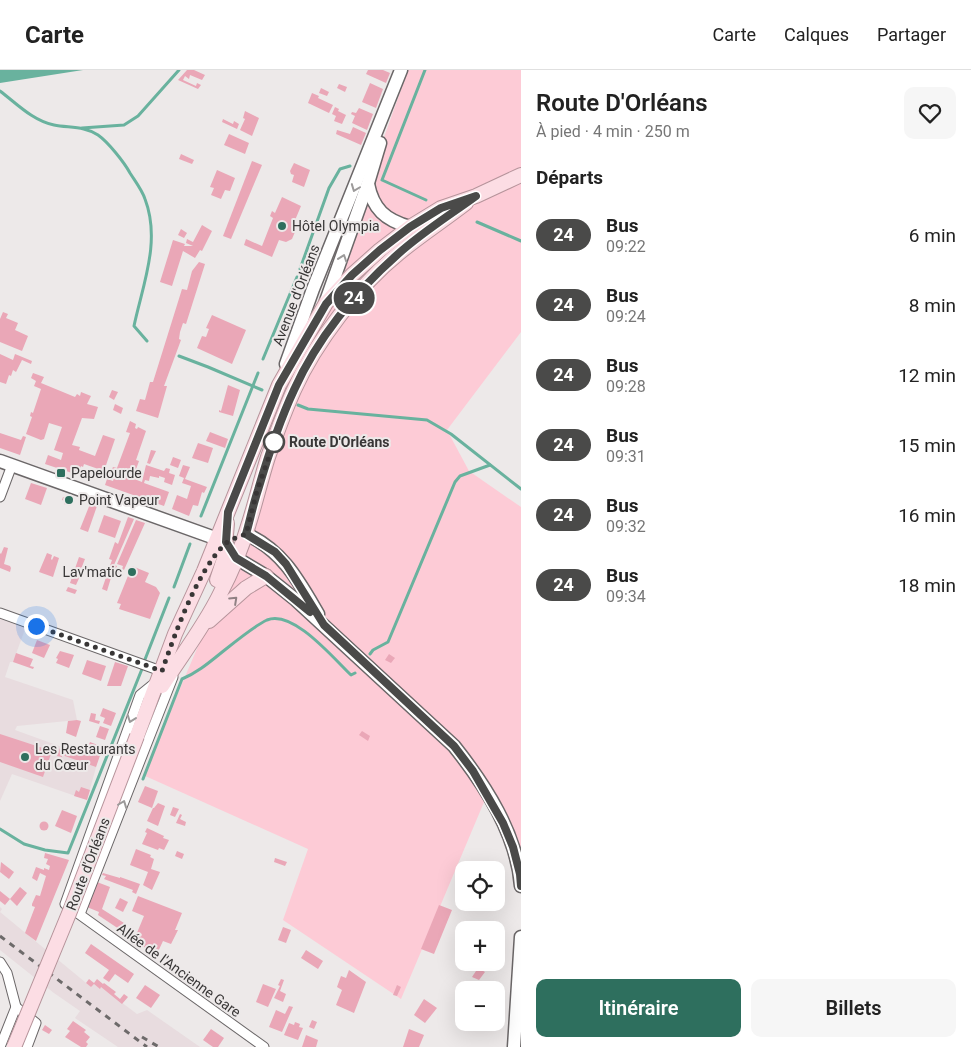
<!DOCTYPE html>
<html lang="fr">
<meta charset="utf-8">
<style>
:root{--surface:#fff;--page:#f6f6f6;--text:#222;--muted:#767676;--line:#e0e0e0;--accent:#2e6f5e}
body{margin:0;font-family:Roboto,sans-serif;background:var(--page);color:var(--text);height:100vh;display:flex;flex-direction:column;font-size:19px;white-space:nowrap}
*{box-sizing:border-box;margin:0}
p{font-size:16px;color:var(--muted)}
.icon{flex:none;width:28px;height:28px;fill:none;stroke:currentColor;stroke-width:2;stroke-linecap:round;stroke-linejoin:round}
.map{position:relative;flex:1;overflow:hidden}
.side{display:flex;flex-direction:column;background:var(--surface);width:450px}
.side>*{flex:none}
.badge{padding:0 10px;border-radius:16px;font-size:18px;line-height:32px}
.controls{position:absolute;left:455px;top:791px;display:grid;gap:10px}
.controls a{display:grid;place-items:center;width:50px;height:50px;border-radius:10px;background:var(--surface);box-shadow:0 5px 20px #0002;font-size:25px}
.you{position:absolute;width:25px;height:25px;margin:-12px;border:4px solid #fff;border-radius:50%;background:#1a73e8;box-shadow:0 0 0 8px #1a73e833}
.map>.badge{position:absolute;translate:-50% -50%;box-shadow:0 0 0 2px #fff}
h2{padding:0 15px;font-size:19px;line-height:45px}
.round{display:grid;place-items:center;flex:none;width:52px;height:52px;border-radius:10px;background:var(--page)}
.overview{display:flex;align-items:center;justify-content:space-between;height:85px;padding:0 15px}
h1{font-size:24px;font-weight:600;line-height:38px}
.button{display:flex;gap:10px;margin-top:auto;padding:10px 15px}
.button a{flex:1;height:58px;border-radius:10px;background:var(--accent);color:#fff;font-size:20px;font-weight:600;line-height:58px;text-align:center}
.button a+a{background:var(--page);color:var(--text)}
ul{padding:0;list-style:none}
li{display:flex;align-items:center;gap:15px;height:70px;padding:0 15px}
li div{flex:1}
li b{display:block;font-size:19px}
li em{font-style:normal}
li .badge{min-width:55px;font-weight:700;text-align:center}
header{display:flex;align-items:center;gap:30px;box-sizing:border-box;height:70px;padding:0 25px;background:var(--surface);border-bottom:1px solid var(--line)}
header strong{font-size:24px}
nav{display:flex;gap:28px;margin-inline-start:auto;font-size:18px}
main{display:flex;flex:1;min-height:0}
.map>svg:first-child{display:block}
.built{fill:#e8dcdf}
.green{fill:#fdcbd6}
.water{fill:#69b29e}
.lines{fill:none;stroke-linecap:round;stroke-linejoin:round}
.stream{stroke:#69b29e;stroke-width:3}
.building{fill:#eaa7b7}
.minor-casing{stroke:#6b6768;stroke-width:11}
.secondary-casing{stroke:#6b6768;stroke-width:15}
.primary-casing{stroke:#b6949b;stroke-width:16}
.minor{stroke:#fff;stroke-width:9}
.secondary{stroke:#fff;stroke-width:12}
.primary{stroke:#fcdde4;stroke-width:14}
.rail{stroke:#6d6a6a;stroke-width:3;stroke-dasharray:6 6;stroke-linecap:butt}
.primary-bridge-casing{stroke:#b6949b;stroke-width:16;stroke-linecap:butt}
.primary-bridge{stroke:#fcdde4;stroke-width:14}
.oneway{stroke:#9c9a9a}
.oneway2{stroke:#908184}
.line-casing{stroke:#fff;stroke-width:11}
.line{stroke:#4a4a49;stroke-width:8}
.walk{stroke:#383636;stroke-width:5;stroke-dasharray:0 9}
.poi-dot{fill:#2e6f5e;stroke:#ede9e9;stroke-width:2}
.stop-dot{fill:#fff;stroke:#4a4a49;stroke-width:2.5}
.labels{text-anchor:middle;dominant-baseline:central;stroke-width:4;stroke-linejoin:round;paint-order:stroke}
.poi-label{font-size:14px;fill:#383636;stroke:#ede9e9;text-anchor:start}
.street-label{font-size:14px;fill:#383636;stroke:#ede9e9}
.stop-label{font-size:14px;font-weight:bold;fill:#383636;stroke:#ede9e9;text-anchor:start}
</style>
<header>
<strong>Carte</strong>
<nav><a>Carte</a><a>Calques</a><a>Partager</a></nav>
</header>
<main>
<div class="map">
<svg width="521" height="977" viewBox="0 0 521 977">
<rect width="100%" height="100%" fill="#ede9e9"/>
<g class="built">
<polygon points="0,541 28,551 13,592 10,592 5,607 73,630 77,650 17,656 15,660 98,690 87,730 12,704 0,731"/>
<polygon points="0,837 2,839 0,842 91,917 94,914 99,918 101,917 137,944 147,940 200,977 118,977 75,948 80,941 54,923 0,880"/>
</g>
<polygon class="green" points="408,0 521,0 521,262 447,360 469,401 521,437 521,816 487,725 401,929 283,850 308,779 143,705 246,464 294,320"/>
<polygon class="water" points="0,0 83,0 0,13"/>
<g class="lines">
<g class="stream">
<polyline points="425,0 382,110 426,130"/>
<path d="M0,21c16,12 33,30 54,34 15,3 31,1 44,10 10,7 26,27 32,38 5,8 12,17 15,26 16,42 -2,85 -11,127l13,15"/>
<polyline points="82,58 124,55 138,46 179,0"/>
<polyline points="477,152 521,171"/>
<polyline points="300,199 329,118 340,99 350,96"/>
<polyline points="179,286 208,297 262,320"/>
<polyline points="263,289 297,207"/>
<polyline points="298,335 308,339 427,350 451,364 521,419"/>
<polyline points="201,446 258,303"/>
<polyline points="174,517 190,474"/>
<polyline points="370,584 373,580 388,572 455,412 460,406 490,395"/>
<polyline points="144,592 169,528"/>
<path d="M143,709l39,-100c17,-7 30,-19 44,-30 10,-8 30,-24 41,-29 26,-11 67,39 84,55l4,-2"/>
<polyline points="0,759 24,774 45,780 68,783 142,599"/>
</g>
</g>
<g class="building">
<polygon points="187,0 194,0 205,5 202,10 190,5 189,9 185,6 183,10 196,16 197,13 201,15 198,19 178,10"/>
<polygon points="368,0 383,0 390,3 386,13 366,4"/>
<polygon points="370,13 383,19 376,38 362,32"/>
<polygon points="339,14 347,17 345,22 337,18"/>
<polygon points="321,18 329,22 327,26 319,23"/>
<polygon points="312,23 319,26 318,28 333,35 329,43 308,33"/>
<polygon points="335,37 339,39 338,41 346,45 342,54 334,51 336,46 332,44"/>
<polygon points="359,38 373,44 367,60 352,53 355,46 351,44 352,42 356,43"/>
<polygon points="245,41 259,48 252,66 240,60 245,49 243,48"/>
<polygon points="223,49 233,54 234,51 239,54 237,59 222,52"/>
<polygon points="353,57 366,63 361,75 336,64 337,60 350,64"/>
<polygon points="229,64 249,73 245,84 224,75"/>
<polygon points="181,84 194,90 192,94 179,89"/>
<polygon points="252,91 262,95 231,169 223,166"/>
<polygon points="294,93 310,100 304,117 292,112 294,105 291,104 290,101"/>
<polygon points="217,100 235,108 230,121 225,120 221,129 211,125 214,118 210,117"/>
<polygon points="282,127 301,136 293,155 297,157 292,169 286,172 279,170 272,187 244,175 246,169 262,176 273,148 270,146 272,141 275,143"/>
<polygon points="202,155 212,161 202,181 200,180 195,188 183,181 172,216 160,212 173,170 185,174 184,176 193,176 186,173 187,169 193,172"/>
<polygon points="181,159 187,163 184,168 178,165"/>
<polygon points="199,192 205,194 186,254 183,253 180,262 179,269 181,270 164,316 167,316 158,348 136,341 140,329 145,330 150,312 153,312 182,219 187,220 192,201"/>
<polygon points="3,242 8,244 6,248 18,253 15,260 28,266 22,281 0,272 0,249"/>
<polygon points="212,245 246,260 232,294 197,278 202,266 206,267 209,259 206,258"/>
<polygon points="0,284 13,290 15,284 32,291 31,294 22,290 16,302 13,300 11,306 9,305 6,314 0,312"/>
<polygon points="33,303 44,307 41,313 75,327 77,324 80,326 81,322 91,326 87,334 98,337 94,349 82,348 72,375 80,377 79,380 95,386 103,365 115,369 104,401 84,394 83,397 81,396 78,405 45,394 48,385 61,390 63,383 54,380 62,357 49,353 44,369 41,370 26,364 32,347 30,346 31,342 33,343 41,319 34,316 36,311 31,308"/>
<polygon points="228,315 240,320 233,346 219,342 219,340 221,341"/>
<polygon points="112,320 118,322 114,330 109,327"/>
<polygon points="115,334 123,338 121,344 113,340"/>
<polygon points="130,351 136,354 135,358 137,359 138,357 146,361 136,390 139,391 134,405 130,404 129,407 142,412 146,395 164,401 166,398 170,399 169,403 175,405 172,415 164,412 165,408 159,406 159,408 150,406 149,411 145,410 144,413 169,422 164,436 105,415 107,409 113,411 116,402 111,401 113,397 117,398 130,363 126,362"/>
<polygon points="210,362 228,369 225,378 206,371"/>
<polygon points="0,363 21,370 23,366 26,367 20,385 0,378"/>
<polygon points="198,373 213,378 208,393 192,388"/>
<polygon points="151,380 156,381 150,394 147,393"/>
<polygon points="173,387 181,390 178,398 170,395"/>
<polygon points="183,395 190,397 185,409 207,417 204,423 202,422 198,436 193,435 189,446 172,439 177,425 187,429 191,416 182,413 184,408 179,406"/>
<polygon points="31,413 47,418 41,435 25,429"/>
<polygon points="67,425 73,427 70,436 64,434 65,431 62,430 63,427 66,428"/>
<polygon points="90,434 97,436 88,462 80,459"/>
<polygon points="104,445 121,451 115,468 98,462"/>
<polygon points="128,447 134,449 114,495 117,496 115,501 113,501 107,521 102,519 112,490 109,489 115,472 118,474"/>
<polygon points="136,450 145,453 124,500 122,499 123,496 117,494"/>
<polygon points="4,477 8,478 4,494 10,496 11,498 10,502 0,498 0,483 1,484"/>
<polygon points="47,483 52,485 51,489 52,490 54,486 59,488 53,507 39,502"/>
<polygon points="79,487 85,489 81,499 84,500 83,504 81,504 76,515 70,513"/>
<polygon points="132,496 149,503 145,512 156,517 160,523 150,549 119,539 121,534 117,533"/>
<polygon points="68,517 77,520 75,524 66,521"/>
<polygon points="37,570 50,575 44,588 32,583"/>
<polygon points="60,581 74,585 69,598 56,593 58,589 56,588"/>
<polygon points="16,583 33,589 30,596 34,597 33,599 13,592"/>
<polygon points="389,584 395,588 391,593 385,590"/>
<polygon points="87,590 106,596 101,611 82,604"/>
<polygon points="115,592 128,596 121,616 107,616"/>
<polygon points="103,638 116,643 111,656 103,653 105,648 100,646"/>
<polygon points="91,643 96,644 95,650 100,651 99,654 89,651"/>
<polygon points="77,650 81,651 76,667 66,663 68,651"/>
<polygon points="100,656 109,659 105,670 96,667"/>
<polygon points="362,661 370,666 368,671 359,665"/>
<polygon points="0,664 52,681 43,707 0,692"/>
<polygon points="90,672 103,677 96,697 62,685 62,687 57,686 60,678 77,683 79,679 86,681"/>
<polygon points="145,716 158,721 152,738 138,732"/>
<polygon points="81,717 90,720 87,730 74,726 76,720 79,722"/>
<polygon points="158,733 165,736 158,756 147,751 153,738 154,738"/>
<polygon points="173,737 179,739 175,747 170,745"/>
<polygon points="62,740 77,746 71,763 55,756"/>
<polygon points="180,744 182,745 180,749 186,752 185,756 176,753"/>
<circle cx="44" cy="756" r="4.5"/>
<polygon points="147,758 164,766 163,768 169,770 164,780 159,778 158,780 142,774 147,763 145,762"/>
<polygon points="136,779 151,785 150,787 154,789 151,799 160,802 152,820 143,815 148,802 130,795"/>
<polygon points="177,781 184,784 182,789 175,786"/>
<polygon points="45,783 69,790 36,871 25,863 35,837 32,836 32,834 36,825 40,826 46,806 40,803 37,811 32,808 36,797 44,800 44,798 49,800 50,796 46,794 48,789 44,788"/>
<polygon points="275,788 287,792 285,796 274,792"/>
<polygon points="1,792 14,802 9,809 0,802"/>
<polygon points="103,803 120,808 120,807 140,814 136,824 132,822 133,820 104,809 106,806 102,805"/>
<polygon points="97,812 110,817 102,839 124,853 119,859 98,845 99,842 87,837"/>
<polygon points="20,817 27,823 17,836 10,829 5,835 0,831 0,821 10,829"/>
<polygon points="138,826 182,843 175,860 178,860 171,874 163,871 156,886 134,870 144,846 132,841"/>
<polygon points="120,828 128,832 123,842 115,838"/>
<polygon points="439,835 452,840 434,884 421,879"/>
<polygon points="283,857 291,860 286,873 278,870"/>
<polygon points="91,874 134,904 128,913 115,904 109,912 103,908 109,900 85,883"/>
<polygon points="306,880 323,891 318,899 301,888"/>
<polygon points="478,898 485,902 479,910 472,907"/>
<polygon points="349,900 366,912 354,943 336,935 342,920 337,917 341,906 346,908"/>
<polygon points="89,909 94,913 97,909 103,914 104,913 116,922 114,924 120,929 124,924 128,927 122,934 101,917 100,919 94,914 91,917 86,913"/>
<polygon points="281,909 284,910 280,921 286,924 283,932 274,928 280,916 278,915"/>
<polygon points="263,914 276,919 268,937 256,932"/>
<polygon points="145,915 160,925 151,938 136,928"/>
<polygon points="397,915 401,917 397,926 393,925"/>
<polygon points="424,929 437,938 425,953 414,945"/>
<polygon points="289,936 293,937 282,962 269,957 276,940 285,944"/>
<polygon points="312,950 317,952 314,959 309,957"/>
<polygon points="73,951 86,960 84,962 90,967 86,972 88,974 86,977 81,977 65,967 70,961 67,959"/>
<polygon points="295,952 300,954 299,957 303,958 298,970 284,965 289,953 294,955"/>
<polygon points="45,955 52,960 49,964 42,960"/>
<polygon points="211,959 224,968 218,977 213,977 203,970"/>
<polygon points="409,959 424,965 419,977 403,977"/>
<polygon points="306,965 318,970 316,977 302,977"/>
</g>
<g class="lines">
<g class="minor-casing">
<g id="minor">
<polyline points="0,427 12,395"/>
<polyline points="0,543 161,601"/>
<polyline points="156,612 140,625 65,834 264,977"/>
<polyline points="80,844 173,607"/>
<polyline points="0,892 7,903 16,937"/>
<polyline points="16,937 36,953 27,977"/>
<polyline points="0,977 16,937"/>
</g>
</g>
<g class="secondary-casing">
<g id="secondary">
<path d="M368,114c5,25 17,36 42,43"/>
<polyline points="326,231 368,113 380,73"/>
<polyline points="286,294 313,219 401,0"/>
<polyline points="0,391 226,472"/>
<path d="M246,464c37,17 52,46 72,80"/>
<path d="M236,488l30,18 30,24 158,146c31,39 63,88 67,140"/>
<polyline points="514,977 521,867"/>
</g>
</g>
<g class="primary-casing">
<g id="primary">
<polyline points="217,510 224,489 227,453"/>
<polyline points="209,551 246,518 266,506"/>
<path d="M162,616c19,-30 41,-58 57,-90 12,-23 23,-48 30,-73 7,-22 12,-44 19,-66 8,-22 16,-45 26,-67 21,-47 65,-105 105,-137 22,-18 45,-33 67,-50"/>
<polyline points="137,666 175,564 204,501 279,315 326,233 352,205 380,180 410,157 441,138 476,126 521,105"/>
</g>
</g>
<use href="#minor" class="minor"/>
<use href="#secondary" class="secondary"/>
<use href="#primary" class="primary"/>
<g class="rail">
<polyline points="0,866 147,977"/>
<polyline points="142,967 159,977"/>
</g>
<g class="primary-bridge-casing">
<polyline id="primary-bridge" points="14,977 70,841 137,666"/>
</g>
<use href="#primary-bridge" class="primary-bridge"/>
</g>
<defs><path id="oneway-chevron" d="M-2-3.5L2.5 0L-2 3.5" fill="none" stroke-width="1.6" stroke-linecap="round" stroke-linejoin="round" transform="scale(1.25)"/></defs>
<g class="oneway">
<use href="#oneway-chevron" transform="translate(355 118) rotate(111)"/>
<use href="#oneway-chevron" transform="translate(343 188) rotate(-71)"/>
<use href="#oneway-chevron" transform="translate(131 649) rotate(110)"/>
<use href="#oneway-chevron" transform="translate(123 734) rotate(-69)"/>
</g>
<use class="oneway2" href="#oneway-chevron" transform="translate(234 530) rotate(-43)"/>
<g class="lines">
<g class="line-casing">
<path id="line" d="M310,542l-44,-36 -30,-18 -10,-16 2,-30 51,-127 47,-81 26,-29 28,-25 30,-23 31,-19 35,-12c-26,19 -55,37 -79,59 -42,37 -80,84 -103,135 -15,32 -26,66 -36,100 -5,15 -8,30 -12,44l29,18 11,12 38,61 130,121 19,25 30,52 10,24 7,27 1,12"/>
</g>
<use href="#line" class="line"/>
<path class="walk" d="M36,556l126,45c13,-37 35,-100 63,-127 5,-5 14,-7 21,-10l11,-43 18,-52 -1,3"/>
</g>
<g class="poi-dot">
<circle cx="282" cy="156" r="5"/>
<rect x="56" y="398" width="10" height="10" rx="2.5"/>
<circle cx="69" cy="430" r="5"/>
<circle cx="132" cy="502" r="5"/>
<circle cx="25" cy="687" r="5"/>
</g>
<circle class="stop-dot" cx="274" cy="372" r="10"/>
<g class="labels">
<g class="poi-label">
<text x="292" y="156">Hôtel Olympia</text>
<text x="71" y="403">Papelourde</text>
<text x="79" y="430">Point Vapeur</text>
<text x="122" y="502" text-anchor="end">Lav'matic</text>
<text x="35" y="679">Les Restaurants<tspan x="35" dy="16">du Cœur</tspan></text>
</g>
<g class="street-label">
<text transform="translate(296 225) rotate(-69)">Avenue d'Orléans</text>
<text transform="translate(88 794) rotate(-69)">Route d'Orléans</text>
<text transform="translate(179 900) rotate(36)">Allée de l'Ancienne Gare</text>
</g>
<g class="stop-label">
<text x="289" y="372">Route D'Orléans</text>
</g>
</g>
</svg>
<div class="controls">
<a><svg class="icon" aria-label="locate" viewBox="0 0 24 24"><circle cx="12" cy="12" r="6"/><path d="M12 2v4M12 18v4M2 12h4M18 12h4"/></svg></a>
<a>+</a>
<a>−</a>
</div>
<div class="you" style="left:36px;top:556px"></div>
<b class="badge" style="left:354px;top:228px;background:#4a4a49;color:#fff">24</b>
</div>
<section class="side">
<div class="overview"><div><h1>Route D'Orléans</h1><p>À pied · 4 min · 250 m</p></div><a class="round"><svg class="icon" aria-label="heart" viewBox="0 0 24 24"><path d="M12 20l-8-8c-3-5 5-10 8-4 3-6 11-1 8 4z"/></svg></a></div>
<h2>Départs</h2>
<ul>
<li><span class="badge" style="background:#4a4a49;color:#fff">24</span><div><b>Bus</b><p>09:22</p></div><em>6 min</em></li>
<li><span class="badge" style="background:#4a4a49;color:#fff">24</span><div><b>Bus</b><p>09:24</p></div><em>8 min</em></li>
<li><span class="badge" style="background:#4a4a49;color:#fff">24</span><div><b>Bus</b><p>09:28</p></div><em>12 min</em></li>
<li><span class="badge" style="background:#4a4a49;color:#fff">24</span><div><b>Bus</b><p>09:31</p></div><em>15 min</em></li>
<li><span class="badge" style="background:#4a4a49;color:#fff">24</span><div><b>Bus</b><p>09:32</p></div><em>16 min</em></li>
<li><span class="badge" style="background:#4a4a49;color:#fff">24</span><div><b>Bus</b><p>09:34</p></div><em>18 min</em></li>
</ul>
<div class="button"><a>Itinéraire</a><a>Billets</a></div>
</section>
</main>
